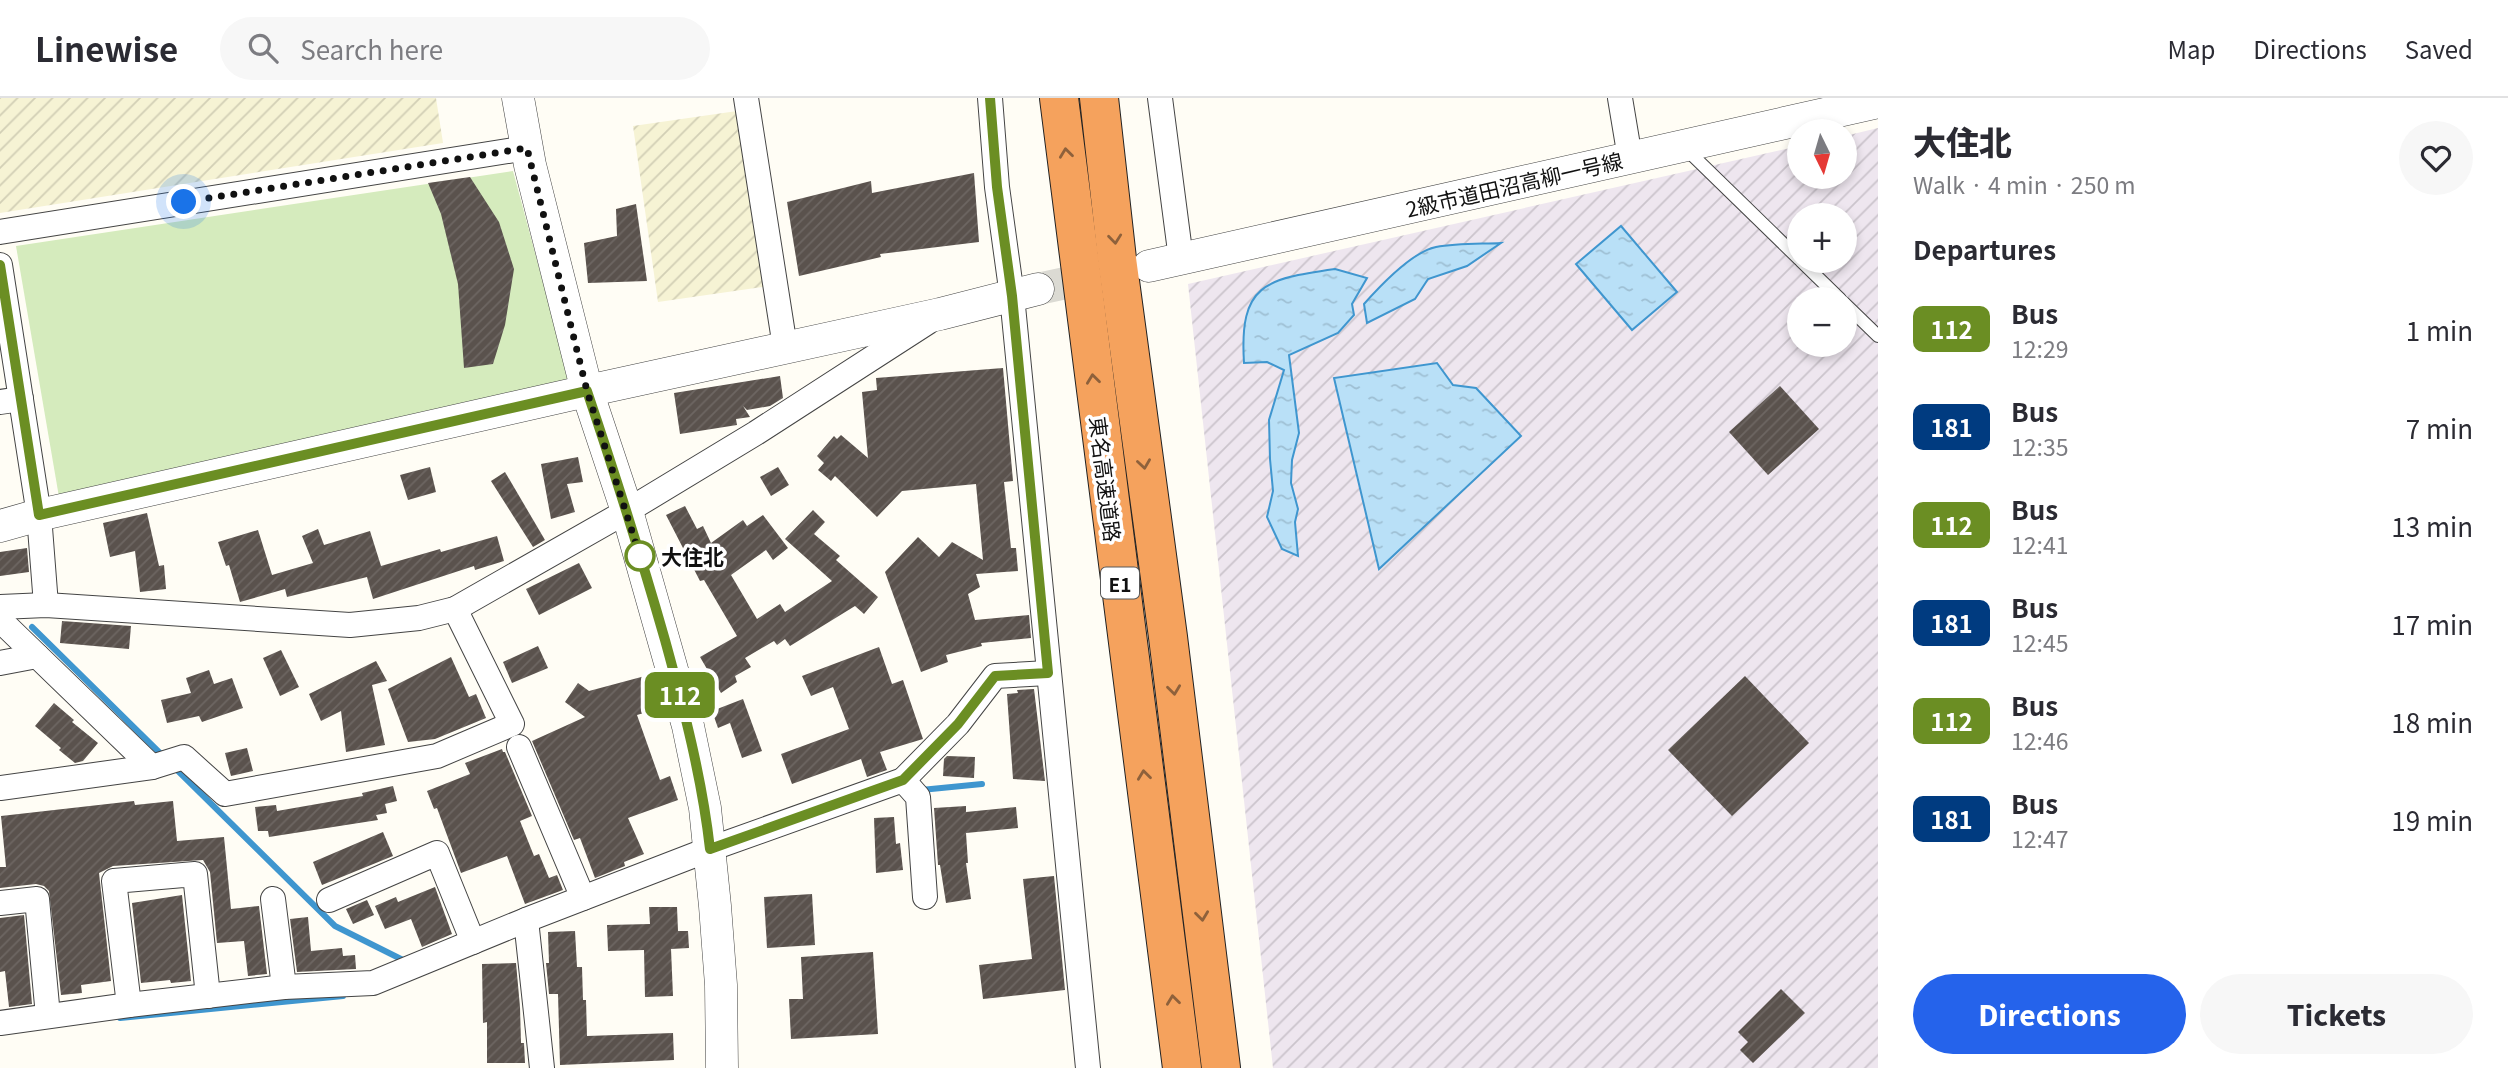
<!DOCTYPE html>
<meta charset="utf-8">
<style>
:root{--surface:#fff;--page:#f7f7f7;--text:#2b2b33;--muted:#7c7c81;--line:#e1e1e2;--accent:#2563eb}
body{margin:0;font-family:Georgia,"Noto Sans JP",serif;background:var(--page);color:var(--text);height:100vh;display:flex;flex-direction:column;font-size:26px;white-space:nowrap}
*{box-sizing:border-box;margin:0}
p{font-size:23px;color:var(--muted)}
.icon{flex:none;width:38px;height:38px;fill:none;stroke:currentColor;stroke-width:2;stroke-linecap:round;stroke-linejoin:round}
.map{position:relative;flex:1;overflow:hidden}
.side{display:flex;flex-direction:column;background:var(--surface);width:630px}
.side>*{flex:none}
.badge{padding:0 14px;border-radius:10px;font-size:24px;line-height:46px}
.needle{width:46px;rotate:175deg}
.buttons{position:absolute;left:1787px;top:21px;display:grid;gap:14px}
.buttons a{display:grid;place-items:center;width:70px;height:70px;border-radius:50%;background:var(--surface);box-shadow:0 4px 10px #0003;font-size:35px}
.you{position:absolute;width:35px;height:35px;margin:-18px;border:5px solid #fff;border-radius:50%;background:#1a73e8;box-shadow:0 0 0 10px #1a73e833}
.map>.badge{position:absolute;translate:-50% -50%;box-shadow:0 0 0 4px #fff}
h2{padding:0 35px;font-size:26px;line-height:63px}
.round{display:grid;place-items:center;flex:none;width:74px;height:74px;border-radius:37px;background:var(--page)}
.headline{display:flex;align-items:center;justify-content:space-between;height:119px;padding:0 35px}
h1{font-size:33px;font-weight:800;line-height:52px}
.action{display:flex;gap:14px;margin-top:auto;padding:14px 35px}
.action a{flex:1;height:80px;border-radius:42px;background:var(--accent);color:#fff;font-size:28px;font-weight:800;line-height:80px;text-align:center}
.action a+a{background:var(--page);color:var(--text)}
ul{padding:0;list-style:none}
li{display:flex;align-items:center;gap:21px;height:98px;padding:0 35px}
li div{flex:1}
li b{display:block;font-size:26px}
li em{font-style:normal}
li .badge{min-width:77px;font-weight:700;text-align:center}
header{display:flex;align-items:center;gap:42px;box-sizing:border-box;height:98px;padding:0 35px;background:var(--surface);border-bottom:2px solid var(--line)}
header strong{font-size:33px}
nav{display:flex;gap:38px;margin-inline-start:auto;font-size:24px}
.search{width:490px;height:63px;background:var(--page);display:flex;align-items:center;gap:18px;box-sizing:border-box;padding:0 24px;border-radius:38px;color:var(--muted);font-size:26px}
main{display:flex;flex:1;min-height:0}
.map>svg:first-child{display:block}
.industrial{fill:url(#industrial-furrows);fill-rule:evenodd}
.farmland{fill:url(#farmland-furrows)}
.grass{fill:#d5ebbd}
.water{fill:url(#water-ripples);stroke:#3f96cf;stroke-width:2}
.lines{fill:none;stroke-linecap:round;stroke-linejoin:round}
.stream{stroke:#3f96cf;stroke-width:6}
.building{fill:url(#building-hatch)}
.tertiary-tunnel{stroke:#dbdad3;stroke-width:32;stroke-dasharray:32 16;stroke-linecap:butt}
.service-casing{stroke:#444;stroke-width:14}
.minor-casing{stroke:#444;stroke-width:26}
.tertiary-casing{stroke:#444;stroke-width:33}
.motorway-casing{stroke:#222;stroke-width:40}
.service{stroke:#fff;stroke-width:12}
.minor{stroke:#fff;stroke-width:24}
.tertiary{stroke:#fff;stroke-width:32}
.motorway{stroke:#f5a25d;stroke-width:38}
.oneway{stroke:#8e613b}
.line-casing{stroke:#fff;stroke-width:16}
.line{stroke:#6b8e23;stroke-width:10}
.walk{stroke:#111;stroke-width:7;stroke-dasharray:0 12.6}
.stop-dot{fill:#fff;stroke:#6b8e23;stroke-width:3.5}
.labels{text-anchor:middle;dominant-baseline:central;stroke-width:7;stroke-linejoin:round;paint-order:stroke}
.shield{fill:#fff;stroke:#585858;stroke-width:2}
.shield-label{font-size:19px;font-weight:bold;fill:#111}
.street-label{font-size:21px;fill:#111;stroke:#fff}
.stop-label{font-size:21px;font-weight:bold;fill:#111;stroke:#fff;text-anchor:start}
</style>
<header>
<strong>Linewise</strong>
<div class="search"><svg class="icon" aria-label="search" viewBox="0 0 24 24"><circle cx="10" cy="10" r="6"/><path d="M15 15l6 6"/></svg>Search here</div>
<nav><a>Map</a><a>Directions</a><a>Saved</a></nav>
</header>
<main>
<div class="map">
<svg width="1878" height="970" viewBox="0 0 1878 970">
<defs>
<pattern id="industrial-furrows" width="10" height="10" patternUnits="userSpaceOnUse" patternTransform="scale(1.75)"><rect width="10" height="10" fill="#eee6ef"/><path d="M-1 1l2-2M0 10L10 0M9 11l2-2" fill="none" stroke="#cbc4cc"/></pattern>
<pattern id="farmland-furrows" width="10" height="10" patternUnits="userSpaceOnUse" patternTransform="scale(1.75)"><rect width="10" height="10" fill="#f6f3d4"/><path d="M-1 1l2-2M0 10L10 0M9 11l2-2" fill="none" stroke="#d2cfb5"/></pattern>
<pattern id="water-ripples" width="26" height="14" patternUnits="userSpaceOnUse" patternTransform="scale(1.75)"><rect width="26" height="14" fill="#b9e0f7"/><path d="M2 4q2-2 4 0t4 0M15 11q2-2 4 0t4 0" fill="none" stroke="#9ebfd3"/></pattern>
<pattern id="building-hatch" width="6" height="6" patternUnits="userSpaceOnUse" patternTransform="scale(1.75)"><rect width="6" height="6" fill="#5a524d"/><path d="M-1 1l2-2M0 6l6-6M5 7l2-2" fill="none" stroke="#6d6662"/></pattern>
</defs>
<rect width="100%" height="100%" fill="#fffdf5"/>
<path class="industrial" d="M1878,30v940h-605l-85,-784 611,-138v31h45l1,-41zM1799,117h45v46h-45zM1799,201h45v46h-45z"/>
<g class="farmland">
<polygon points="0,0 436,0 443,45 0,115"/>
<polygon points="744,12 769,188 658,204 633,28"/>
</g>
<polygon class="grass" points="513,73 573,296 59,399 16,148"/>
<g class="water">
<polygon points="1621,128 1677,194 1632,232 1576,166"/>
<path d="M1501,145l-34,23 -39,13 -13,20 -48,24 -3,-19c16,-18 48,-52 72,-57 21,-4 44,-3 65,-4z"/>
<path d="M1335,171l32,9 -15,26 2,11 -16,18 -49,22 10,78 -7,27 -1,23 7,26 -3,13 3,34 -16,-7 -15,-32 6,-26 -3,-32 -1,-39 15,-50 -17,-8 -23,1c-5,-79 21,-84 91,-94z"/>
<polygon points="1437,265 1453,287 1476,290 1521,338 1379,471 1334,280"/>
</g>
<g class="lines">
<g class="stream">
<polyline points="32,529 163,658"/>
<polyline points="173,668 335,828 407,864"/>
<polyline points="921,692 982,686"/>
<polyline points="120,920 343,898"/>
</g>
</g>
<g class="building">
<polygon points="974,75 979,144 880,156 881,159 799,178 787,104 871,83 872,95"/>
<polygon points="470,79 499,124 514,171 505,227 493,266 464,270 458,186 441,116 428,85"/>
<polygon points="636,106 647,183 588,185 584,145 617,138 616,111"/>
<polygon points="1003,270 1013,383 1004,384 1011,450 1016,450 1018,473 976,476 980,489 968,496 975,522 1029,517 1031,540 981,545 982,548 946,557 948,564 921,574 885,474 918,439 939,459 952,444 983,462 976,386 902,393 877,419 835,378 831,383 818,372 824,365 817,358 834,338 837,341 841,337 868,360 862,294 877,292 876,280"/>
<polygon points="780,278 783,300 770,308 747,312 743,308 750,319 736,321 737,327 680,336 674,295"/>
<polygon points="1780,288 1819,331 1768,377 1729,334"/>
<polygon points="578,359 583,384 567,386 575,414 551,421 541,366"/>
<polygon points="430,369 436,394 408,402 400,377"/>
<polygon points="778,369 789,387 771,398 760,379"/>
<polygon points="505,374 545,442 533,449 491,383"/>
<polygon points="685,408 697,431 703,428 711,445 743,422 747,428 763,417 788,450 773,462 766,452 731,477 757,521 780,506 785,514 832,483 785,441 813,412 825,424 814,436 840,458 836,462 878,499 864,516 855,508 790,548 785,541 777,547 774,543 745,560 751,569 735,578 737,584 721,595 700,559 737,538 704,482 700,483 666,417"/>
<polygon points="147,415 159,468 164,467 166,491 140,494 135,453 110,459 103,425"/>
<polygon points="318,431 324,447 370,433 381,468 440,451 441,454 497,438 504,463 475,472 474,468 373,501 367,479 287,499 285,491 240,504 229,467 226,468 218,444 258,432 272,477 313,465 302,438"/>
<polygon points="27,450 29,474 0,478 0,454"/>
<polygon points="579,465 592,490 539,517 526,491"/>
<polygon points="62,523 131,528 129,551 60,545"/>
<polygon points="538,548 548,570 512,585 503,564"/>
<polygon points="879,549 892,586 903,582 923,641 880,654 887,672 867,679 861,661 792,686 781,656 849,631 833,589 811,598 802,578"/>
<polygon points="281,552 299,589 280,598 263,560"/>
<polygon points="451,559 469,599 476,596 486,620 435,641 408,644 388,591"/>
<polygon points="376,563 387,583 372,587 385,647 346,654 341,613 321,623 309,596"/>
<polygon points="209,572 214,586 232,580 243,610 202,624 199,618 167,625 161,602 191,595 186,580"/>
<polygon points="645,578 654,612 637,617 660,682 670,678 678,702 628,720 644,756 624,764 625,768 595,780 580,740 574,742 532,643 585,619 565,604 578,585 589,593"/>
<polygon points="1745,578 1809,645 1732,718 1668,652"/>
<polygon points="1034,591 1045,683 1013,681 1007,596 1018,595 1017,592"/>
<polygon points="743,601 762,653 742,660 730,625 718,630 712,613"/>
<polygon points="54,605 74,622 72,624 98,645 83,663 75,665 59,652 61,650 35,628"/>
<polygon points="247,650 253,673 231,678 225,655"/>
<polygon points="502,651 503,654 505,654 532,718 520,723 534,758 539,756 549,780 557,777 563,792 525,806 507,758 461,775 437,710 434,711 427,693 470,676 465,665"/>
<polygon points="947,658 975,659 974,680 943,678 944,661"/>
<polygon points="393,688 397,703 385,706 387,715 376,717 378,722 269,739 268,733 258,733 255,709 276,707 277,713 363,698 362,695"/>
<polygon points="134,703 135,707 173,703 177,743 224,739 231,811 259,808 267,876 248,878 244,843 217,845 210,774 203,762 113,768 99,775 111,883 81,887 82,895 61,897 49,793 44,788 36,786 0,790 0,769 6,769 1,718"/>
<polygon points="966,708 966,714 1016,709 1018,730 966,735 968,765 966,765 971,801 946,805 940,767 938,767 934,710"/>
<polygon points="894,719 896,746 900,745 903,772 876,775 874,720"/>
<polygon points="383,734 393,758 322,787 313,764"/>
<polygon points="1054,778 1065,892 983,901 979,867 1032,861 1023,781"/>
<polygon points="435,789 452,836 422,849 411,821 385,831 375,808 396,799 398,804"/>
<polygon points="812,796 815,847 767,850 764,799"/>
<polygon points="182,797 191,883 171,885 170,882 141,885 132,805"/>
<polygon points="367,802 374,817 353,826 346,811"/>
<polygon points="649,809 677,809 678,833 688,833 689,850 671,851 673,898 645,899 644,852 608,853 607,827 650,826"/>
<polygon points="24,817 32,906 9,909 5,873 0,874 0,820"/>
<polygon points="308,819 311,853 342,850 343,858 355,857 356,871 297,874 290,821"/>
<polygon points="575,833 577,869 582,869 583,902 586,902 587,938 673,935 674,962 560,967 558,896 549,896 546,865 549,865 548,834"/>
<polygon points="873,854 878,936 791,941 789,901 803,901 801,859"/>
<polygon points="516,865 520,909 521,945 524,945 525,965 487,965 487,924 483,925 482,866"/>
<polygon points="1781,891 1805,915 1753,965 1740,952 1748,944 1738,934"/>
</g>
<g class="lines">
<polyline class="tertiary-tunnel" points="1038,191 1103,177"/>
<g class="service-casing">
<g id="service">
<polyline points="1684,49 1799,161"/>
<polyline points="1801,163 1840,201"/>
<polyline points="1844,205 1878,238"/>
</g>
</g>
<g class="minor-casing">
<g id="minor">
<polyline points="746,0 785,249"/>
<polyline points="990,0 997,89 1012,198 1088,970"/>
<polyline points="1160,0 1181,161"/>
<polyline points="1620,0 1630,60"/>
<polyline points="0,134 527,50"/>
<polyline points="0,167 39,417 46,507"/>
<polyline points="0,304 21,301"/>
<polyline points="0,509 46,507 350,527 419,520 455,511 627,413 756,335 928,224"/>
<polyline points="0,522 152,669"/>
<polyline points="0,565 37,558"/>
<polyline points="519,649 583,800"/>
<polyline points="903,682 958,626 995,578 1048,575"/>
<polyline points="0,690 152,669 184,659 225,696 437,658 512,626 455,511"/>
<polyline points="273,801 284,889"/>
<polyline points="329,802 437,755 473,844"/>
<polyline points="0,805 37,801 48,918"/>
<polyline points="129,907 114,783 195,776 208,898"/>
<polyline points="0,925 129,907 284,889 373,885 526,822"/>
<polyline points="542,970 526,822 710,751 903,682 918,699 925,799"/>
</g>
</g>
<g class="tertiary-casing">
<g id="tertiary">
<polyline points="518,0 530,67 587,293 627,413 688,628 705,710 715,808 721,887 722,970"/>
<polyline points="1149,168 1878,4"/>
<polyline points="0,428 39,417 587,293 940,216 1038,191"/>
</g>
</g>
<g class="motorway-casing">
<g id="motorway">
<polyline points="1059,0 1182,970"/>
<polyline points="1099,0 1117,161 1168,539 1221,970"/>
</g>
</g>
<use href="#service" class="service"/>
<use href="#minor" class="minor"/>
<use href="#tertiary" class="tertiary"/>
<use href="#motorway" class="motorway"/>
</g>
<defs><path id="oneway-chevron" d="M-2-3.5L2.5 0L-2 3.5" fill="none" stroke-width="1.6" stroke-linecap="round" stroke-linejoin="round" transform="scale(1.75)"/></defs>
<g class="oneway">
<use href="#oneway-chevron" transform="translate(1066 55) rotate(-97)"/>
<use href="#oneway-chevron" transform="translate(1115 141) rotate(84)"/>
<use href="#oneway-chevron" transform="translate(1093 281) rotate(-97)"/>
<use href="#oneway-chevron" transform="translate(1144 366) rotate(82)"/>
<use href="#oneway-chevron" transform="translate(1174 592) rotate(83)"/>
<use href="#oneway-chevron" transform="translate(1144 677) rotate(-97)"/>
<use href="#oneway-chevron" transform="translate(1202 818) rotate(83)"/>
<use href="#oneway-chevron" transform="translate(1173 902) rotate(-97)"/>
</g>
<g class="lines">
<g class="line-casing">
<path id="line" d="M0,167l39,250 548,-124c28,83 54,165 78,249 19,69 37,138 45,209l193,-69 55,-56 37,-48 53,-3 -36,-377 -15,-109 -7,-89"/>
</g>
<use href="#line" class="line"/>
<polyline class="walk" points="184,104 527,50 587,293 640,458"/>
</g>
<circle class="stop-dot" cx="640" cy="458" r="14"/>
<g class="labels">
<rect class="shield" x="1101" y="469.5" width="38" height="31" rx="5"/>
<g class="shield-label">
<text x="1120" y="485">E1</text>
</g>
<g class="street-label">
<text transform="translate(1514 86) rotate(-13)">2級市道田沼高柳一号線</text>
<text transform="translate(1106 381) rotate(83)">東名高速道路</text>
</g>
<g class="stop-label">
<text x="661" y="458">大住北</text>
</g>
</g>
</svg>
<div class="buttons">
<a><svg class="needle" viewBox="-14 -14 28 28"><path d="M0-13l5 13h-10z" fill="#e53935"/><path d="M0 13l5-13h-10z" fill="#7c7c81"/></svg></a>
<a>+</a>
<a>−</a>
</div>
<div class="you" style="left:184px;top:104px"></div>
<b class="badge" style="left:680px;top:597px;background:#6b8e23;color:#fff">112</b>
</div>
<section class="side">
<div class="headline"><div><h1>大住北</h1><p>Walk · 4 min · 250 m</p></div><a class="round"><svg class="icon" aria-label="heart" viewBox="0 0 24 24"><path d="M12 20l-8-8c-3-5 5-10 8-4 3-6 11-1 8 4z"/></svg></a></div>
<h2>Departures</h2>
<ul>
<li><span class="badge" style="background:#6b8e23;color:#fff">112</span><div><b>Bus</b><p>12:29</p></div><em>1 min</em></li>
<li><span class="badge" style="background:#003b80;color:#fff">181</span><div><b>Bus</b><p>12:35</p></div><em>7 min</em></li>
<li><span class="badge" style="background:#6b8e23;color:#fff">112</span><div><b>Bus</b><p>12:41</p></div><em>13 min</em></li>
<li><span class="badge" style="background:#003b80;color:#fff">181</span><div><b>Bus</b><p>12:45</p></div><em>17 min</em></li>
<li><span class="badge" style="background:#6b8e23;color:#fff">112</span><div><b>Bus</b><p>12:46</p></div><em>18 min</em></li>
<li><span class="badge" style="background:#003b80;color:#fff">181</span><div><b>Bus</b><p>12:47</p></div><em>19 min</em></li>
</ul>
<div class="action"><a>Directions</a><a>Tickets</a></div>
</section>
</main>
